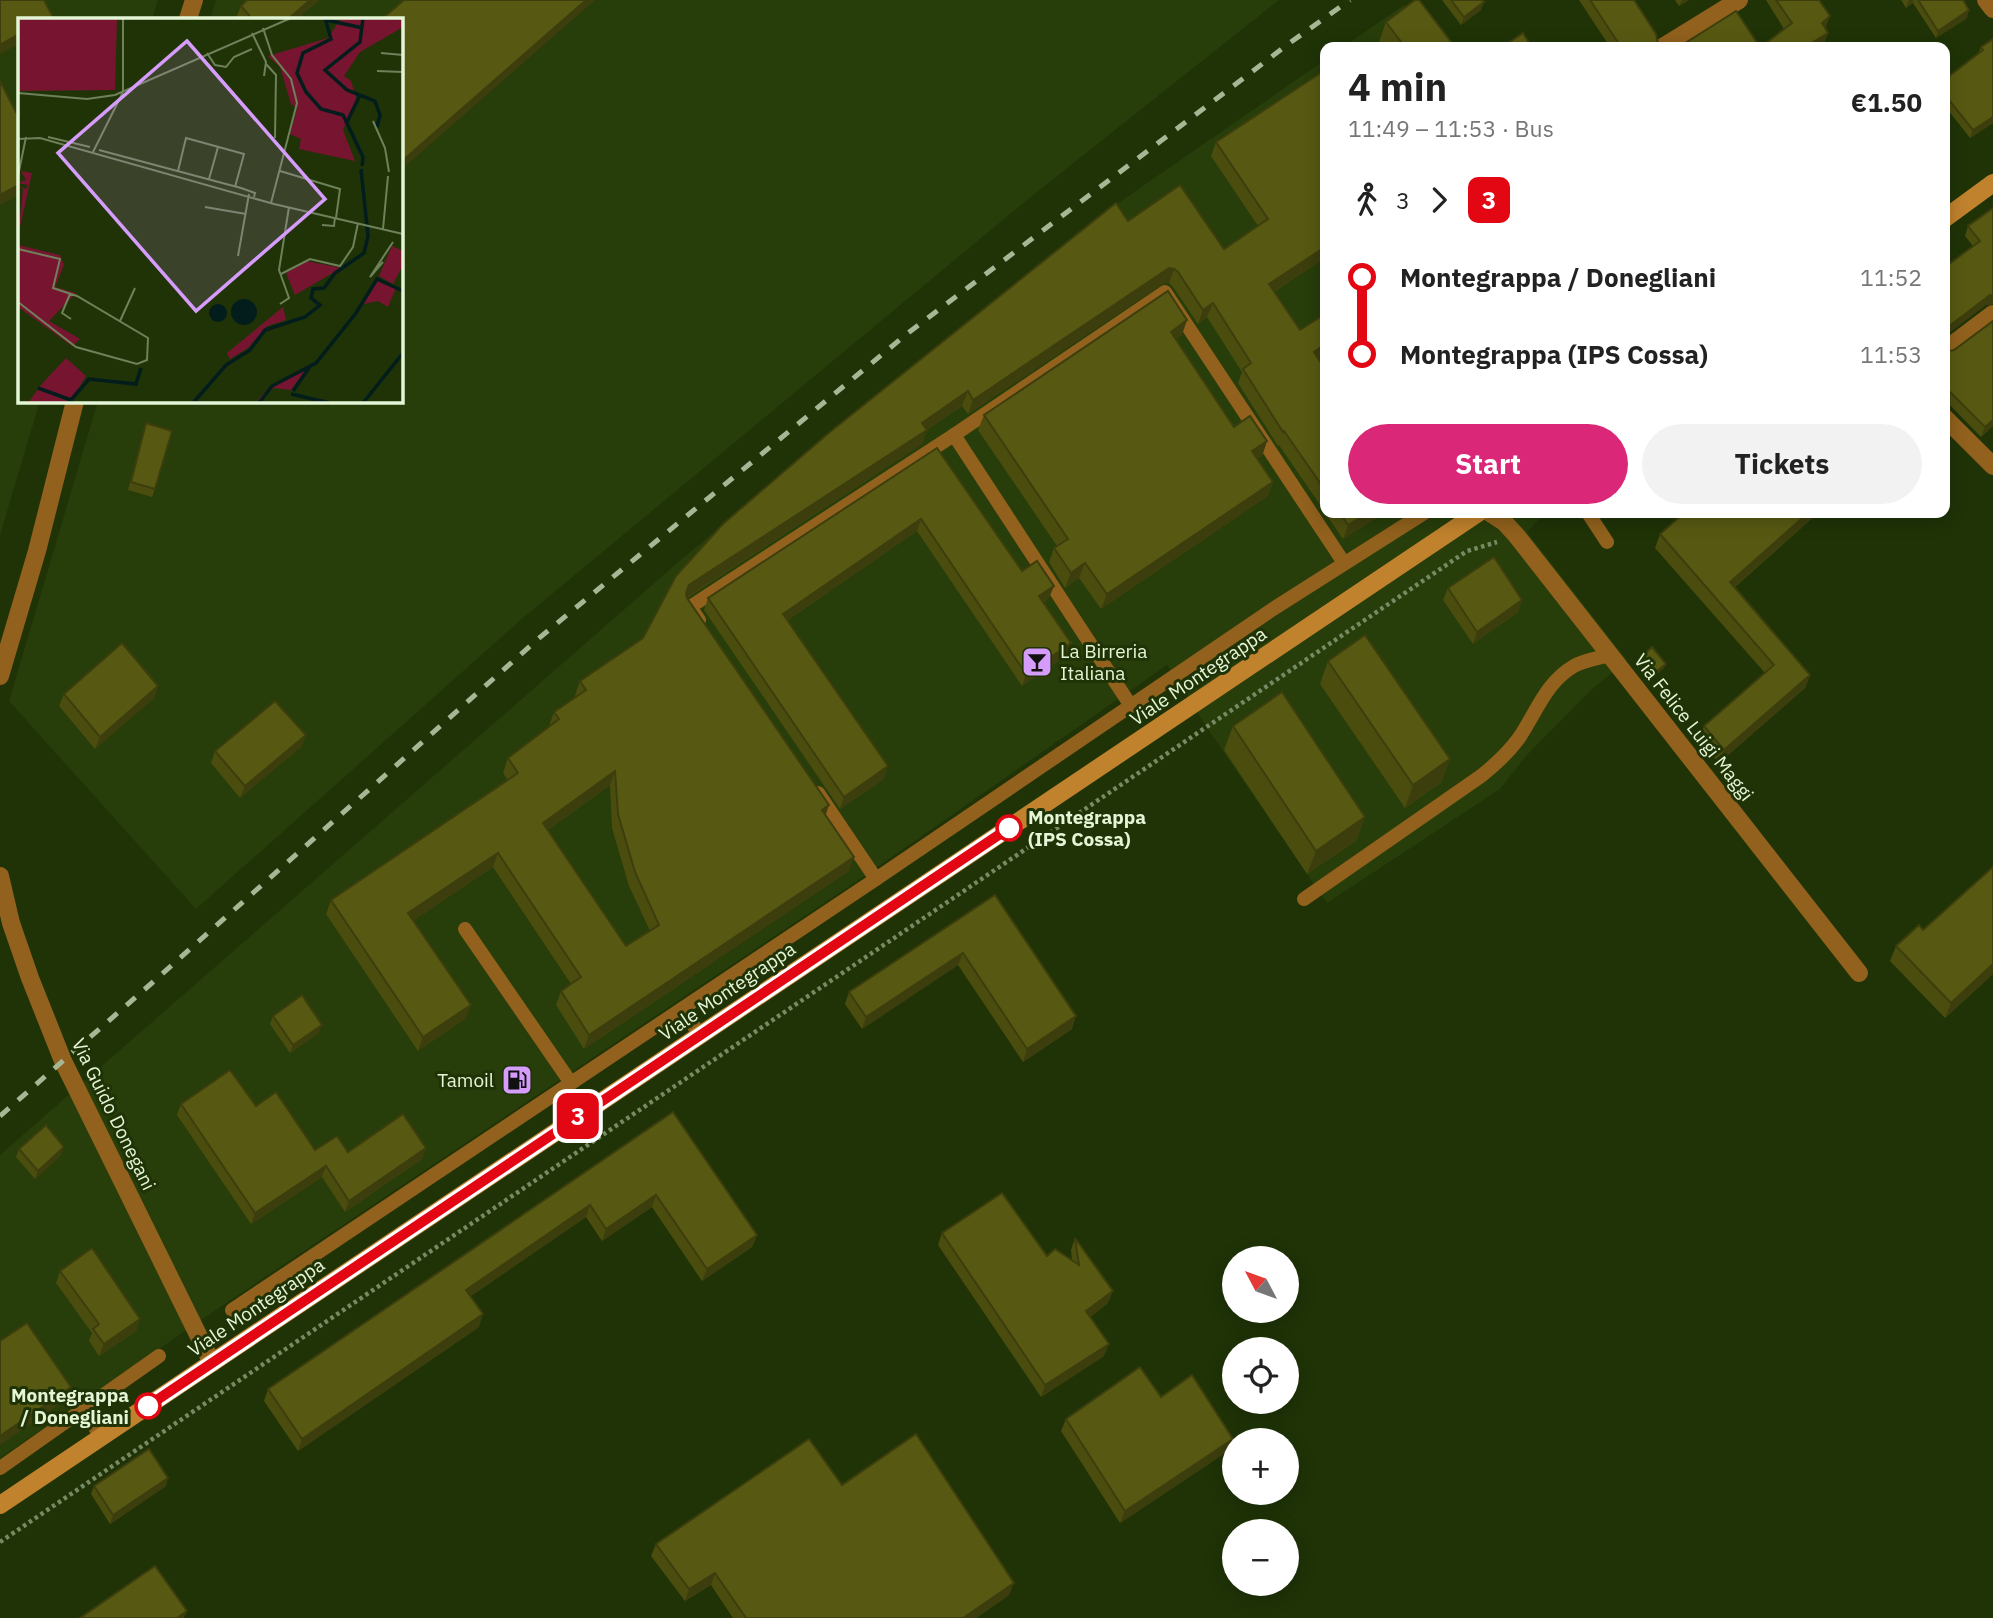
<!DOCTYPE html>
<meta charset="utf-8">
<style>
:root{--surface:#fff;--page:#f2f2f2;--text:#222;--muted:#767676;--accent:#db2777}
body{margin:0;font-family:"IBM Plex Sans",sans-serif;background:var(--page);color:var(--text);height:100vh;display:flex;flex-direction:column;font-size:26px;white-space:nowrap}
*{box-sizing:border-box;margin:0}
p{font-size:23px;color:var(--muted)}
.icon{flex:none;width:38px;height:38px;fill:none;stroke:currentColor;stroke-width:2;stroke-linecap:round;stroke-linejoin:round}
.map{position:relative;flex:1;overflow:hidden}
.side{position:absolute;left:1320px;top:42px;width:630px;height:476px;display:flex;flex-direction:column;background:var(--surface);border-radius:14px;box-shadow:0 4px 18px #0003}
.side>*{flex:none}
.badge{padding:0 14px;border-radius:10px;font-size:24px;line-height:46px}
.needle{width:46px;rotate:311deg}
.buttons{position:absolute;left:1222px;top:1246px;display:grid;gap:14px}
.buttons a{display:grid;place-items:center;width:77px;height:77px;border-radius:50%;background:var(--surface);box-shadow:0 4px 18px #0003;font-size:35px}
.map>.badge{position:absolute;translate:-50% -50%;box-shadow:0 0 0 4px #fff}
.legs{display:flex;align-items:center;gap:10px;height:77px;padding:0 28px;font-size:23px}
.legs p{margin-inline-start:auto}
.overview{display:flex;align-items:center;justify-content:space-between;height:119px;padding:0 28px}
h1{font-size:38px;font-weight:700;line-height:52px}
.action{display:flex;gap:14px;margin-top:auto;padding:14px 28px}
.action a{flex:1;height:80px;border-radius:42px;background:var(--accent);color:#fff;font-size:28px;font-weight:700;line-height:80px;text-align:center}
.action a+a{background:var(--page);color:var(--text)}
ul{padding:0 28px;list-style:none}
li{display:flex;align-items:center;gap:24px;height:77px;font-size:26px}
li i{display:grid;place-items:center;width:10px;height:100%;margin:0 9px;background:currentColor}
li i::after{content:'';width:18px;height:18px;margin:-9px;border:5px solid;border-radius:50%;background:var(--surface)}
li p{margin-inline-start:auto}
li:first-child i{background:linear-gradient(#0000 50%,currentColor 0)}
li:last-child i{background:linear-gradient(currentColor 50%,#0000 0)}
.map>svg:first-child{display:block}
.built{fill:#273d0a}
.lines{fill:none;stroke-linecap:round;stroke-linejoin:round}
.path{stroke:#788a64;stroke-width:4.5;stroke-dasharray:3.5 3.5;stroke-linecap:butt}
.lane{stroke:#91611d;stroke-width:14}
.street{stroke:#91611d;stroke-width:18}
.secondary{stroke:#c0822d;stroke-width:18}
.rail{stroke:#a5b794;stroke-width:5;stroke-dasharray:12 12;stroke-linecap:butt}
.wall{fill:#4b4d0f;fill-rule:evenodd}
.shaded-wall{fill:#3d3e0d}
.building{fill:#575912;stroke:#3d3e0d;stroke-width:2;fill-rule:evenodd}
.line-1-casing{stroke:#fff;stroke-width:16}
.line-1{stroke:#e30613;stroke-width:10}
.stop-1-dot{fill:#fff;stroke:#e30613;stroke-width:3.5}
.labels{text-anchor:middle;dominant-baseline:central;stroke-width:6;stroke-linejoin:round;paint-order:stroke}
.poi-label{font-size:19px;fill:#e5f6d7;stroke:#1f3307;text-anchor:start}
.street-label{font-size:19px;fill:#e5f6d7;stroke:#1f3307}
.stop-label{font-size:19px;font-weight:bold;fill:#e5f6d7;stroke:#1f3307;text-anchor:start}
.inset-river{fill:none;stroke:#021d1c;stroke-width:3.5}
.inset-road{fill:none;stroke:#6e815a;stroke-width:2}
.view{fill:#d59cfb;fill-opacity:0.15;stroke:#d59cfb;stroke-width:3.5}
.inset-edge{fill:none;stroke:#e5f6d7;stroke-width:3.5}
</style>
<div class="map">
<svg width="1993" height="1618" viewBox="0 0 1993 1618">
<rect width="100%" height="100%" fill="#1f3307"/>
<g class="built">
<polygon points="0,0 158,0 152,19 19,19 19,401 40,401 0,535"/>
<polygon points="216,0 1279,0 1027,200 523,618 196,909 9,701 98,401 401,401 401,19 210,19"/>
<polygon points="1404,5 1436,47 1343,47"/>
<polygon points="1325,60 1325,513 1545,513 1527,532 1627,660 1590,691 1527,755 1500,789 1327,903 1210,732 1167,665 866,875 210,1314 0,1458 0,1155 683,558 1098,217"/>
</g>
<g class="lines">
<polyline class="path" points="0,1542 1467,551 1497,542"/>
<g class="lane">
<polyline points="954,435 1131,706"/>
<polyline points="1588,513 1607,542"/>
<polyline points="699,620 690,607 954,435 1165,292 1344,563"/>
<polyline points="818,793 876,879"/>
<path d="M1304,899l177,-123c14,-11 27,-23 38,-38 17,-25 27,-56 55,-72 10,-6 25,-8 36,-11"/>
<polyline points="465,929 571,1083"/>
<polyline points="682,1009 700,1035"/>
<polyline points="232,1310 876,879 1273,609 1424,513"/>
<polyline points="84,1409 101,1437"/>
<polyline points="0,1468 159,1356"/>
</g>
<g class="street">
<polyline points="1986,0 1993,9"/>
<polyline points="188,19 194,0"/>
<polyline points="1663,47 1739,0"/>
<polyline points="1944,351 1993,314"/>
<polyline points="1944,417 1993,466"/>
<polyline points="1490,513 1504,522 1516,535 1859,973"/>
<polyline points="0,676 37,551 75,401"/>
<polyline points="0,876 11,923 30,978 63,1061 212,1363"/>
</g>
<g class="secondary">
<polyline points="1944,219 1993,183"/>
<polyline points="0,1505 1478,513"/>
</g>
<polyline class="rail" points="0,1116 153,982 538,639 908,333 1291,42 1350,0"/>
</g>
<g class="wall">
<polygon points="247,0 319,0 297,19 237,19 236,18 241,6"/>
<polygon points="1442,0 1482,0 1481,10 1461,25"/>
<polygon points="1579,0 1634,0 1658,43 1664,47 1610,47"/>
<polygon points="1675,0 1689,0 1679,6"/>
<polygon points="1766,0 1819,0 1826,27 1825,28 1828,33 1824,43 1818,47 1761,47 1784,29"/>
<polygon points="1901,0 1963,0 1967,18 1936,38 1913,3 1906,8"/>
<polygon points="1386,22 1455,47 1379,47 1378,45"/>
<polygon points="1993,39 1993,123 1970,138 1944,105 1944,80 1978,54 1981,47"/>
<path d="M1325,70v188l-51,34 26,38 25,-16v41l-6,4 6,10v143l-46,-67 -1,1 -40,-63 4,-11 -35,-55 -9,7 -25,-37 -4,-4h-5l-196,131 -6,-8 -35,24 -5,14 -235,154 138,217 24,56 -265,178 -28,-44 5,-14 10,-7 -78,-117 -80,54 58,84 -6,14 -47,32 -92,-137 5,-14 177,-120 -5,-7 5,-15 41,-32 5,-14 22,-15 -1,-2 5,-14 63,-43 33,-62 452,-355 96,28 34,-23 -47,-70 5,-14zM610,785l2,43 17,58 21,45 -24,15 -78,-116z"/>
<polygon points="1993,208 1993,304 1986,305 1949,264 1973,246 1965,236 1968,226"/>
<polygon points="1182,335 1176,339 1234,427 1267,441 1262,456 1257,459 1273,482 1268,496 1101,609 1079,578 1065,588 1049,562 1054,548 1057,546 978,430 984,415"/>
<polygon points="1944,352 1993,426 1981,437 1944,399"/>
<polygon points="146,423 155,489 152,497 128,490"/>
<polygon points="937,448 1022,571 1049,598 1043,603 1066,655 1022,686 917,531 788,620 884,779 840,809 704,610 708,598"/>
<polygon points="1325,513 1384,513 1343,539"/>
<polygon points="1680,513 1818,513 1735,587 1810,675 1805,688 1719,763 1699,740 1704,726 1765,673 1655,548 1660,534 1682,515"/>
<polygon points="1448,588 1522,600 1518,612 1473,644 1443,600"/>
<polygon points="1328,661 1442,782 1405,808 1320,684"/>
<polygon points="1636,661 1664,668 1649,681 1635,665"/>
<polygon points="158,686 154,698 95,749 59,706 64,694"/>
<polygon points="1233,726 1365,817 1356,841 1307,874 1224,750"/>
<polygon points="306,735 301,747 240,798 211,763 215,751"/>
<polygon points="995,895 1072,1029 1023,1062 958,965 862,1029 845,1004 849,992"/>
<polygon points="1923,930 1993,974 1945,1018 1890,961 1896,946"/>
<polygon points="273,1016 319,1033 290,1053 270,1024"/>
<polygon points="181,1104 256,1106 315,1150 348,1152 422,1159 345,1212 322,1177 251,1224 177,1115"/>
<polygon points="673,1112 757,1235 752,1247 702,1281 652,1207 602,1241 586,1217 471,1296 479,1327 298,1451 264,1401 268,1389"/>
<polygon points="19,1149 61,1155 35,1179 16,1157"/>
<polygon points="942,1233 1072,1261 1071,1250 1075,1238 1108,1303 1090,1317 1104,1356 1041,1397 938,1245"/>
<polygon points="60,1271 140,1319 136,1331 99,1356 89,1341 92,1333 56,1283"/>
<polygon points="1161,1397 1228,1451 1120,1523 1061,1431 1066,1419"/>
<polygon points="842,1485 1009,1595 976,1618 733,1618 711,1585 685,1601 651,1556 656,1544"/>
<polygon points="94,1486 166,1486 110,1524 91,1494"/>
</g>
<g class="shaded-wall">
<polygon points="310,0 319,0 297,19 288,19"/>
<polygon points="586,0 595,0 401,170 401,162"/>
<polygon points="1682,0 1689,0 1679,6"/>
<polygon points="1909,0 1914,0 1913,3 1906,8"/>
<polygon points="1484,2 1481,10 1461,25 1464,17"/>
<polygon points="1969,10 1967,18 1936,38 1938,31"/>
<polygon points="1830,16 1826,27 1818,34 1822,23"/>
<polygon points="1828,33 1824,43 1818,47 1805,47"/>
<polygon points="19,34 19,44 0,54 0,45"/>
<polygon points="1993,117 1993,123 1970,138 1973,130"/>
<polygon points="19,185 19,195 0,205 0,195"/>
<polygon points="1325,247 1325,258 1264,298 1269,284"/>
<polygon points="1169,268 1174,269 1169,283 1164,283 968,414 973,400"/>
<polygon points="1990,295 1993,295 1993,304 1986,305 1944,337 1944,330"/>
<polygon points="1213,303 1207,317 1198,324 1203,310"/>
<polygon points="1187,320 1182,335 1165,346 1171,332"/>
<polygon points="1325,344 1325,355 1309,366 1314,352"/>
<polygon points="968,391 962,406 917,437 922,423"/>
<polygon points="1993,420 1993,426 1981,437 1985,427"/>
<polygon points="927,430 922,444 684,599 686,593 689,585"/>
<polygon points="1267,441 1262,456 1247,465 1252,451"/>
<polygon points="1273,482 1268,496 1101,609 1107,594"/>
<polygon points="1367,513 1384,513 1343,539 1348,525"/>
<polygon points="1808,513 1818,513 1725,595 1730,582"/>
<polygon points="921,519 917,531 779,626 783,614"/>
<polygon points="1085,563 1079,578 1065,588 1071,573"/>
<polygon points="1054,586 1049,598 1034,608 1039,596"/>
<polygon points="1522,600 1518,612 1473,644 1477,632"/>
<polygon points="1071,643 1066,655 1022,686 1026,674"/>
<polygon points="1666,664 1664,668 1649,681 1650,677"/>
<polygon points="1810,675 1805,688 1719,763 1724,750"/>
<polygon points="158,686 154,698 95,749 100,737"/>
<polygon points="306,735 301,747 240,798 245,786"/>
<polygon points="1450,759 1442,782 1405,808 1413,785"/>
<polygon points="888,766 884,779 840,809 844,797"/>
<polygon points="615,771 610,785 538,837 543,823"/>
<polygon points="829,805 824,820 822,810"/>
<polygon points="1365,817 1356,841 1307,874 1316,851"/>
<polygon points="498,853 493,867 403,928 408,913"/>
<polygon points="854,857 849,871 584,1049 589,1035"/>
<polygon points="963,953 958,965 862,1029 866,1017"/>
<polygon points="1993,964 1993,974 1945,1018 1951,1003"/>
<polygon points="471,1005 465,1019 418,1051 423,1037"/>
<polygon points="1076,1016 1072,1029 1023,1062 1027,1049"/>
<polygon points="322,1025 319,1033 290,1053 293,1045"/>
<polygon points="64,1147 61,1155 35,1179 38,1171"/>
<polygon points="426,1148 422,1159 345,1212 349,1201"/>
<polygon points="326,1166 322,1177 251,1224 255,1213"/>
<polygon points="656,1195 652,1207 602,1241 606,1229"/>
<polygon points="590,1205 586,1217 462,1302 466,1290"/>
<polygon points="757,1235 752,1247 702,1281 707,1269"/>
<polygon points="1113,1291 1108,1303 1082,1324 1086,1311"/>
<polygon points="483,1314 479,1327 298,1451 302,1439"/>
<polygon points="140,1319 136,1331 99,1356 104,1344"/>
<polygon points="1109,1344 1104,1356 1041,1397 1045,1385"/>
<polygon points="71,1387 67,1399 0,1445 0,1436"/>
<polygon points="1233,1439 1228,1451 1120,1523 1125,1511"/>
<polygon points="168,1478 166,1486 110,1524 113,1515"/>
<polygon points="715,1573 711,1585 685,1601 689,1589"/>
<polygon points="1014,1583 1009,1595 976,1618 963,1618"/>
<polygon points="187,1611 184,1618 177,1618"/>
</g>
<g class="building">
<polygon points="0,0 44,0 53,17 48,19 19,19 19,34 0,45"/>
<polygon points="247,0 310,0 288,19 252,19 241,6"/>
<polygon points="404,0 586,0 401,162 401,19 382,19"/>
<polygon points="1415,0 1419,0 1455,47 1405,47 1386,22"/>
<polygon points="1451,0 1482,0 1484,2 1464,17"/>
<polygon points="1590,0 1634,0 1656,34 1658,43 1664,47 1621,47"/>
<polygon points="1776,0 1819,0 1830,16 1822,23 1828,33 1805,47 1761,47 1792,23"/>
<polygon points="1918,0 1963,0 1969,10 1938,31"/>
<polygon points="1736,11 1760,47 1679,47"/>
<polygon points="1523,33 1532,47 1502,47"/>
<polygon points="1993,39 1993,117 1973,130 1944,94 1944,80 1983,50 1981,47"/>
<path d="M1325,70v177l-56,37 31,46 25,-16v30l-11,8 11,17v121l-41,-59 -1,1 -40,-63 8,-6 -38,-60 -10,7 -25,-38 -4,-3 -5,-1 -196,132 -5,-9 -46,32 5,7 -238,155 -3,8 1,5 142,207 -7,5 32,47 -265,178 -28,-44 20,-14 -83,-124 -90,60 63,92 -48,32 -92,-137 187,-127 -10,-15 51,-39 -5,-7 32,-22 -6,-9 63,-43 33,-62 47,-52 107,-92 286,-229 12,18 52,-36 44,64 44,-30 -52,-77zM615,771l3,43 17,58 24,53 -33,21 -83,-123z"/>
<polygon points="0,81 19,118 19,185 0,195"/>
<polygon points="1993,208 1993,295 1990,295 1944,330 1944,257 1949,264 1980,241 1968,226"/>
<polygon points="1168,291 1187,320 1171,332 1234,427 1250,416 1267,441 1252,451 1273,482 1107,594 1085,563 1071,573 1054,548 1068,539 984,415"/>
<polygon points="1993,321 1993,420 1985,427 1947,389 1944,392 1944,352 1954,350"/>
<polygon points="146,423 172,431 155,489 131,482"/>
<polygon points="937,448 1022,571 1037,561 1054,586 1039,596 1071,643 1026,674 921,519 783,614 888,766 844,797 708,598"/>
<polygon points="1340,513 1367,513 1348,525"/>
<polygon points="1684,513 1808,513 1730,582 1810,675 1724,750 1704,726 1774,665 1660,534"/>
<polygon points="1494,557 1522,600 1477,632 1448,588"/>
<polygon points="1365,635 1450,759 1413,785 1328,661"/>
<polygon points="122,643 158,686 100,737 64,694"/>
<polygon points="1652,647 1666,664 1650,677 1636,661"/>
<polygon points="1282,692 1365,817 1316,851 1233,726"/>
<polygon points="275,701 306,735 245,786 215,751"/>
<polygon points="1993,867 1993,964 1951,1003 1896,946 1919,925 1923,930"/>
<polygon points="995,895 1076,1016 1027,1049 963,953 866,1017 849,992"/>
<polygon points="302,995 322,1025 293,1045 273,1016"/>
<polygon points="230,1070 256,1106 276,1092 315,1150 337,1136 348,1152 403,1114 426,1148 349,1201 326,1166 255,1213 181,1104"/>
<polygon points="673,1112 757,1235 707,1269 656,1195 606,1229 590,1205 466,1290 483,1314 302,1439 268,1389"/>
<polygon points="46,1125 64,1147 38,1171 19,1149"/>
<polygon points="1002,1193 1047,1256 1055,1249 1079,1265 1075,1238 1113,1291 1086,1311 1109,1344 1045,1385 942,1233"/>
<polygon points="92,1248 140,1319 104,1344 93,1329 99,1324 60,1271"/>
<polygon points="27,1323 71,1387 0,1436 0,1341"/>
<polygon points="1140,1367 1161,1397 1192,1375 1233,1439 1125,1511 1066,1419"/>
<polygon points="916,1434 1014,1583 963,1618 746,1618 715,1573 689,1589 656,1544 809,1439 842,1485"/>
<polygon points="149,1449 168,1478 113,1515 94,1486"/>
<polygon points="155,1566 187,1611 177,1618 80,1618"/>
</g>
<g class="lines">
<g class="line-1-casing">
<polyline id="line-1" points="148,1406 1009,828"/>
</g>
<use href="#line-1" class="line-1"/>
</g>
<defs>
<g id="bar-square" transform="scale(1.575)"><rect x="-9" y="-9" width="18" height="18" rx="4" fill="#d59cfb" stroke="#1f3307"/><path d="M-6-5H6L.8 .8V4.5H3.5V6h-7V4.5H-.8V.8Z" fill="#111"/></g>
<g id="fuel-square" transform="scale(1.575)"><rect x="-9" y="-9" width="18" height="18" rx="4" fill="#d59cfb" stroke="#1f3307"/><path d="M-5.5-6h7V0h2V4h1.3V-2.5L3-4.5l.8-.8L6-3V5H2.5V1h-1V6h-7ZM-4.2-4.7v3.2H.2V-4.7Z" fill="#111"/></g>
</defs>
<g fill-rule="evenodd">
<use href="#bar-square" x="1037" y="662"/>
<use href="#fuel-square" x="517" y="1080"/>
</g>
<g class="stop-1-dot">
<circle cx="1009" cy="828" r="12"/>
<circle cx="148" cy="1406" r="12"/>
</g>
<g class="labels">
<g class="poi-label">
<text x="1060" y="651">La Birreria<tspan x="1060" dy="22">Italiana</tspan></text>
<text x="494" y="1080" text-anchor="end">Tamoil</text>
</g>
<g class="street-label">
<text transform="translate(1198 676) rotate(-34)">Viale Montegrappa</text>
<text transform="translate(1694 727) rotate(52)">Via Felice Luigi Maggi</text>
<text transform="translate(727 991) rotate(-34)">Viale Montegrappa</text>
<text transform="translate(114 1114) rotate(64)">Via Guido Donegani</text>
<text transform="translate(256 1307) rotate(-34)">Viale Montegrappa</text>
</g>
<g class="stop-label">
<text x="1028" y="817">Montegrappa<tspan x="1028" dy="22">(IPS Cossa)</tspan></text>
<text x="129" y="1395" text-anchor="end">Montegrappa<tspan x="129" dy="22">/ Donegliani</tspan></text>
</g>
</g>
<g transform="translate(18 18)">
<rect width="385" height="385" fill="#1f3307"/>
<path d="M0,0h99l-2,72 -97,1zM323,0h62v9l-43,25 -16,24 7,5 6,20 -14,29 12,31 -56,-12 2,-10 -11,-5 7,-26 -6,-4 -11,-37 -12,-11 60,-18zM3,153l11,2 -14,63 5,-47 -5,-3 8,3 2,-4 -10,-2 8,-3zM0,227l42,10 4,10 -9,22 21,6 -27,28 31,18 -8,7 -54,-39zM374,228l11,5v14l-10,19 -14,-8zM289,243l34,7 -46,27 -9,-22zM361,261l17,9 -8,19 -10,-6 -15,3zM265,289l3,13 -19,6 -19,22 -18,11 -3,-6zM48,340l20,18 -14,23 -33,-12zM291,347l-18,25 -18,-2 -18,15 15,-16zM20,371l34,14h-44z" fill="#771530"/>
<path d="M213 294a13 13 0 1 1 26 0a13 13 0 1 1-26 0ZM191 295a9 9 0 1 1 18 0a9 9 0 1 1-18 0Z" fill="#021d1c"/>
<path class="inset-river" d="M307,0l6,21 -28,14 -6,20 9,19 15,17 22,6 20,42 -1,9M345,0l-3,24 -35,28 22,20 28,11 5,14 -3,12M308,2l37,8M328,106l14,-29M20,370l33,12 18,-21 47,5 5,-16M275,373l16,-23M273,376l39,9M175,385l33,-38 24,-15 15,-20 40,-13 15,-12 -9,-7 2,-9 11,-1 11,-15 29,-20 4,-17 -7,-67M241,385l13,-17 44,-23 40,-50 21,-34 26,12M345,385l40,-50"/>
<path class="inset-road" d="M245,10l9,27 19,24 6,24 -26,100M234,15l14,29 -2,14M189,35l8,12 11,2 8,-10 18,-8M363,35l22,2M248,46l10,11 -1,63M359,53l26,1M0,75l69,6 28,-4 176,-77M355,103l12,27 4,24M30,119l42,10M0,121l22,-1 234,66 129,30M81,132l142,38 14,5 -1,4M75,134l30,-60v-74M160,153l8,-33 58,16 -9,33M262,153l60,18 -4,29M0,158l8,-39M191,161l9,-32M187,189l41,7M304,207l12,1 1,-9M365,211l5,-53M0,231l42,10 -7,29 24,8 71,42 -1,22 -10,4 -61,-17 -58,-45M220,238l11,-62M365,244l-13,15 23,-35M263,256l29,-15 30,7 13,-19 5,-24M52,276l-8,19 9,6M262,286l9,-6 -10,-28 10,-63M102,303l15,-33"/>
<path class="view" d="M169,23l138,158 -129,112 -138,-158z"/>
<rect width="385" height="385" class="inset-edge"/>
</g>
</svg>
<div class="buttons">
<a><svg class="needle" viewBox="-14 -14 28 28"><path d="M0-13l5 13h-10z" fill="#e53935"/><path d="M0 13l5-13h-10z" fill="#767676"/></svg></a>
<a><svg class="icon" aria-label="locate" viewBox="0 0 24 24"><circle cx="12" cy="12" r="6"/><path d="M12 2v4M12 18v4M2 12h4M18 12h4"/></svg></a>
<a>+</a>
<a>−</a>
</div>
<b class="badge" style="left:578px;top:1116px;background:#e30613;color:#fff">3</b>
<section class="side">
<div class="overview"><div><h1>4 min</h1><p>11:49 – 11:53 · Bus</p></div><b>€1.50</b></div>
<div class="legs"><svg class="icon" aria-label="walk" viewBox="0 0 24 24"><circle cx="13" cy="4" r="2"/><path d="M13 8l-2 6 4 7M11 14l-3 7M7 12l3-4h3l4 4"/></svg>3<svg class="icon" aria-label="forward" viewBox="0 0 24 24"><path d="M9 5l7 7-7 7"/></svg><b class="badge" style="background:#e30613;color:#fff">3</b></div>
<ul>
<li><i style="color:#e30613"></i><b>Montegrappa / Donegliani</b><p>11:52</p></li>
<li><i style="color:#e30613"></i><b>Montegrappa (IPS Cossa)</b><p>11:53</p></li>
</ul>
<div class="action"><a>Start</a><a>Tickets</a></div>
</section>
</div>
